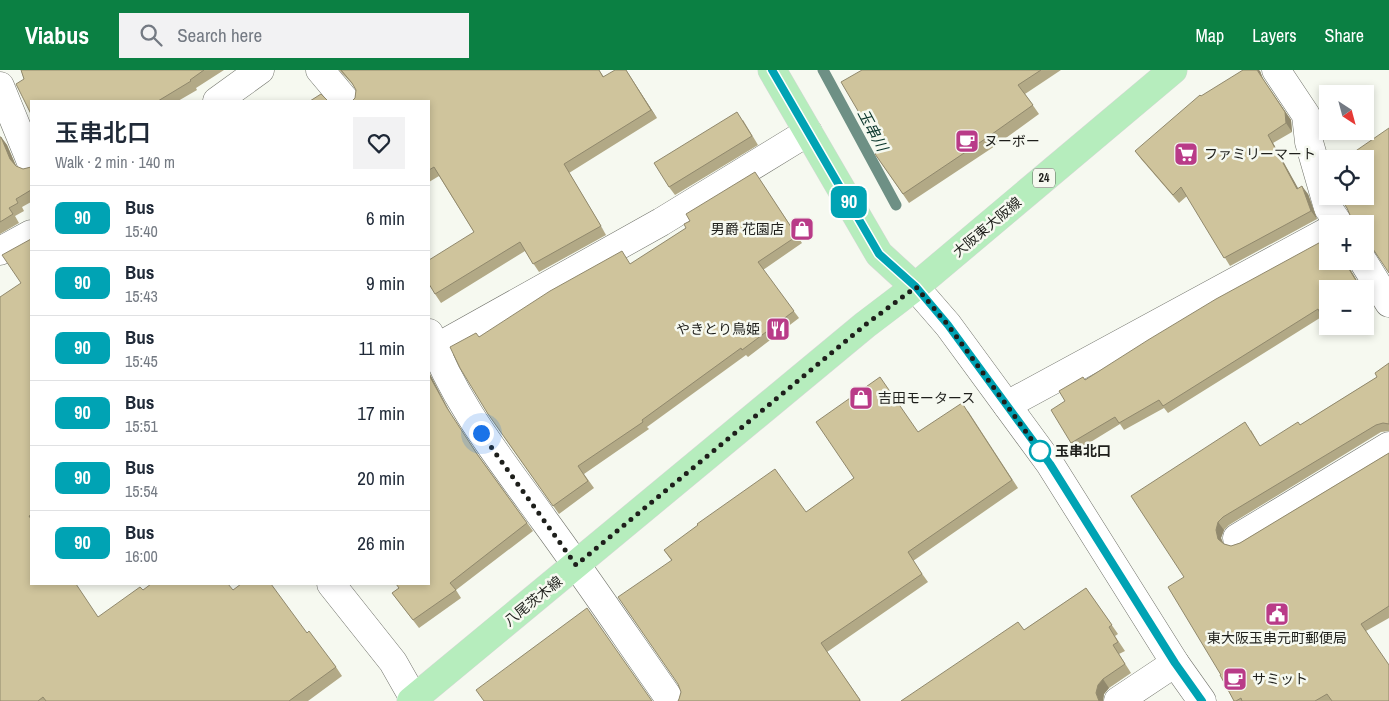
<!DOCTYPE html>
<meta charset="utf-8">
<style>
:root{--surface:#fff;--page:#f2f2f3;--text:#1f2937;--muted:#747a83;--line:#e0e1e3;--accent:#0b8043}
body{margin:0;font-family:"Archivo Narrow","Noto Sans JP",sans-serif;background:var(--page);color:var(--text);height:100vh;display:flex;flex-direction:column;font-size:19px;white-space:nowrap}
*{box-sizing:border-box;margin:0}
p{font-size:16px;color:var(--muted)}
.icon{flex:none;width:28px;height:28px;fill:none;stroke:currentColor;stroke-width:2;stroke-linecap:round;stroke-linejoin:round}
.map{position:relative;flex:1;overflow:hidden}
.details{position:absolute;left:30px;top:30px;width:400px;height:485px;display:flex;flex-direction:column;background:var(--surface);border-radius:0px;box-shadow:0 2px 8px #0003}
.details>*{flex:none}
.badge{padding:0 10px;border-radius:8px;font-size:18px;line-height:32px}
.needle{width:32px;rotate:144deg}
.tools{position:absolute;left:1319px;top:15px;display:grid;gap:10px}
.tools a{display:grid;place-items:center;width:55px;height:55px;border-radius:0px;background:var(--surface);box-shadow:0 2px 8px #0003;font-size:25px}
.you{position:absolute;width:25px;height:25px;margin:-12px;border:4px solid #fff;border-radius:50%;background:#1a73e8;box-shadow:0 0 0 8px #1a73e833}
.map>.badge{position:absolute;translate:-50% -50%;box-shadow:0 0 0 2px #fff}
.round{display:grid;place-items:center;flex:none;width:52px;height:52px;border-radius:0px;background:var(--page)}
.headline{display:flex;align-items:center;justify-content:space-between;height:85px;padding:0 25px}
h1{font-size:24px;font-weight:600;line-height:38px}
ul{padding:0;list-style:none}
li{display:flex;align-items:center;gap:15px;height:65px;padding:0 25px;border-top:1px solid var(--line)}
li div{flex:1}
li b{display:block;font-size:19px}
li em{font-style:normal}
li .badge{min-width:55px;font-weight:700;text-align:center}
header{display:flex;align-items:center;gap:30px;box-sizing:border-box;height:70px;padding:0 25px;background:var(--accent);color:#fff}
header strong{font-size:24px}
nav{display:flex;gap:28px;margin-inline-start:auto;font-size:18px}
.search{width:350px;height:45px;background:var(--page);display:flex;align-items:center;gap:12px;box-sizing:border-box;padding:0 18px;border-radius:0px;color:var(--muted);font-size:19px}
.map>svg:first-child{display:block}
.lines{fill:none;stroke-linecap:round;stroke-linejoin:round}
.stream{stroke:#6e9085;stroke-width:11}
.minor-casing{stroke:#71736b;stroke-width:29}
.major-casing{stroke:#d6d7d6;stroke-width:29}
.minor{stroke:#fff;stroke-width:28}
.major{stroke:#b6edbd;stroke-width:28}
.wall{fill:#b2a986}
.shaded-wall{fill:#91896d}
.building{fill:#cfc49c;stroke:#91896d}
.line-casing{stroke:#fff;stroke-width:11}
.line{stroke:#00a3b4;stroke-width:8}
.walk{stroke:#1e1f1b;stroke-width:5;stroke-dasharray:0 9}
.stop-dot{fill:#fff;stroke:#00a3b4;stroke-width:2.5}
.labels{text-anchor:middle;dominant-baseline:central;stroke-width:5;stroke-linejoin:round;paint-order:stroke}
.shield{fill:#f6f9f0;stroke:#5f605b;stroke-width:1}
.shield-label{font-size:12px;font-weight:bold;fill:#1e1f1b}
.poi-label{font-size:14px;fill:#1e1f1b;stroke:#f6f9f0;text-anchor:start}
.street-label{font-size:14px;fill:#1e1f1b;stroke:#f6f9f0}
.stop-label{font-size:14px;font-weight:bold;fill:#1e1f1b;stroke:#f6f9f0;text-anchor:start}
.water-label{font-size:15px;font-style:italic;fill:#0a362c;stroke:#f6f9f0}
</style>
<header>
<strong>Viabus</strong>
<div class="search"><svg class="icon" aria-label="search" viewBox="0 0 24 24"><circle cx="10" cy="10" r="6"/><path d="M15 15l6 6"/></svg>Search here</div>
<nav><a>Map</a><a>Layers</a><a>Share</a></nav>
</header>
<div class="map">
<svg width="1389" height="631" viewBox="0 0 1389 631">
<rect width="100%" height="100%" fill="#f6f9f0"/>
<g class="lines">
<polyline class="stream" points="823,0 896,135"/>
<g class="minor-casing">
<g id="minor">
<polyline points="320,0 346,31"/>
<polyline points="1276,0 1306,45 1309,72 1328,138 1339,154"/>
<polyline points="0,16 31,92"/>
<polyline points="217,31 260,0"/>
<polyline points="0,181 31,164"/>
<polyline points="1363,191 1389,233"/>
<polyline points="915,217 948,255 1050,394 1175,593 1202,631"/>
<path d="M429,263c25,70 73,128 115,187 44,60 85,121 127,181"/>
<polyline points="434,279 661,152 808,62"/>
<polyline points="1007,335 1328,161"/>
<polyline points="1237,468 1389,376"/>
<polyline points="331,514 393,592 414,629"/>
<polyline points="1118,631 1175,593"/>
</g>
</g>
<g class="major-casing">
<g id="major">
<polyline points="772,0 879,184 915,217"/>
<polyline points="411,631 865,255 915,217 1173,0"/>
</g>
</g>
<use href="#minor" class="minor"/>
<use href="#major" class="major"/>
</g>
<g class="wall">
<polygon points="21,0 224,0 196,18 197,20 178,31 31,31 24,9"/>
<polygon points="339,0 599,0 604,7 626,0 657,48 569,103 606,165 539,202 525,181 441,233 435,224 474,162 439,106 429,112 429,31 355,28 356,20 354,16"/>
<polygon points="862,0 1061,0 1025,24 1039,44 992,78 909,133 875,84 881,80"/>
<polygon points="1260,1 1263,9 1291,50 1292,62 1273,73 1298,119 1308,124 1317,149 1230,196 1187,126 1179,133 1141,89 1135,81"/>
<polygon points="743,50 758,75 675,125 669,117"/>
<polygon points="0,67 1,67 7,75 16,96 23,99 31,97 31,132 22,137 24,141 15,146 19,153 0,164"/>
<polygon points="760,110 802,173 763,200 799,248 748,287 746,285 647,357 649,359 584,404 594,418 559,444 488,344 479,267 631,194"/>
<polygon points="1365,154 1375,182 1370,177 1365,176"/>
<polygon points="31,170 31,514 99,547 143,520 233,520 307,563 336,597 342,606 308,631 0,631 21,213"/>
<polygon points="1347,192 1350,199 1362,219 1328,219 1328,249 1325,250 1323,246 1168,343 1164,338 1124,360 1120,354 1076,381 1071,373 1065,331 1085,310"/>
<polygon points="1389,293 1389,361 1381,362 1229,455 1224,460 1221,468 1224,474 1231,476 1240,473 1389,383 1389,548 1366,561 1389,631 1234,631 1221,605 1184,507 1251,360 1260,376 1300,355 1377,307"/>
<polygon points="968,341 1018,418 913,491 928,512 827,582 861,631 678,631 679,629 681,622 671,490 664,480 806,442 918,362"/>
<polygon points="452,346 481,389 533,461 456,520 461,528 419,558 392,523 399,518"/>
<polygon points="1086,518 1118,564 1115,566 1125,581 1119,584 1131,603 1109,618 1104,624 1103,631 901,631 1024,560"/>
</g>
<g class="shaded-wall">
<polygon points="626,0 657,48 651,40"/>
<polygon points="1257,0 1259,0 1260,1 1263,9 1291,50 1292,62 1286,53"/>
<polygon points="1268,65 1273,73 1303,127 1297,119"/>
<polygon points="1,67 7,75 17,98 10,89"/>
<polygon points="564,94 569,103 606,165 601,156"/>
<polygon points="1302,116 1308,124 1317,149 1311,141"/>
<polygon points="1344,191 1348,191 1350,199 1362,219"/>
<polygon points="429,302 452,346 447,338 429,305"/>
<polygon points="1218,452 1224,460 1221,468 1224,476 1218,469 1216,460"/>
<polygon points="1103,609 1109,618 1104,624 1103,631 1099,631 1096,623 1098,615"/>
</g>
<g class="building">
<polygon points="21,0 204,0 190,10 191,11 158,31 31,31 31,44 16,14 24,9"/>
<polygon points="341,0 599,0 603,7 615,0 626,0 651,40 564,94 601,156 533,194 520,172 435,224 429,214 429,190 474,162 434,97 429,100 429,31 352,31 355,28 356,20 352,13"/>
<polygon points="862,0 1041,0 1018,15 1033,35 985,69 903,124 875,84 881,80 841,12"/>
<polygon points="1243,0 1257,0 1285,42 1286,53 1268,65 1297,119 1302,116 1311,141 1224,188 1181,117 1173,125 1135,81 1200,25 1201,26"/>
<polygon points="321,24 328,31 310,31"/>
<polygon points="737,42 752,66 669,117 654,93"/>
<polygon points="1389,58 1389,203 1371,176 1365,170 1365,154 1348,154 1350,145 1347,138 1339,126 1365,126 1365,89 1344,89"/>
<polygon points="0,67 1,67 10,89 16,96 23,99 31,97 31,120 16,129 18,133 9,138 13,144 0,152"/>
<polygon points="755,102 797,166 758,192 794,241 742,280 741,278 642,350 643,352 578,396 588,411 553,436 488,344 460,298 450,277 476,263 479,267 550,221 622,181 630,194 686,158 684,154 690,151 686,144"/>
<polygon points="1328,168 1328,191 1344,191 1360,217 1358,219 1328,219 1328,238 1320,243 1318,239 1163,336 1159,330 1119,353 1115,347 1071,373 1051,340 1065,331 1059,321 1083,307 1085,310 1148,270 1216,229"/>
<polygon points="31,169 31,445 29,446 31,449 31,514 76,514 98,547 140,517 143,520 151,514 228,514 233,520 241,514 271,514 307,563 309,561 336,597 289,631 46,631 43,627 38,631 0,631 0,227 21,213 2,185"/>
<polygon points="1389,293 1389,354 1383,353 1376,355 1223,447 1218,452 1216,460 1218,469 1224,474 1231,476 1240,473 1389,383 1389,536 1361,554 1389,595 1389,631 1332,631 1327,624 1315,631 1242,631 1241,628 1236,631 1234,631 1220,605 1221,605 1168,517 1184,507 1131,426 1245,352 1260,376 1298,352 1300,355 1377,307 1375,303"/>
<polygon points="429,305 447,338 477,384 527,453 450,513 456,520 413,550 392,523 399,518 396,514 429,514"/>
<polygon points="880,307 918,362 962,333 1012,410 908,482 922,504 821,573 860,630 859,631 678,631 679,629 681,622 678,614 618,527 672,490 664,480 698,455 697,454 775,399 806,442 854,408 816,352"/>
<polygon points="1086,518 1112,555 1109,557 1118,572 1113,575 1125,594 1103,609 1098,615 1096,623 1099,631 901,631 1018,552 1024,560"/>
<polygon points="587,538 652,631 484,631 476,620"/>
</g>
<g class="lines">
<g class="line-casing">
<polyline id="line" points="772,0 879,184 916,217 948,255 1050,394 1175,593 1202,631"/>
</g>
<use href="#line" class="line"/>
<polyline class="walk" points="481,363 576,495 865,255 916,217 948,255 1040,381"/>
</g>
<defs>
<g id="cafe-square" transform="scale(1.25)"><rect x="-9" y="-9" width="18" height="18" rx="4" fill="#b93b88" stroke="#f6f9f0"/><path d="M-5.5-4.5H6V0H3Q3 3.5 0 3.5H-2.5Q-5.5 3.5-5.5 0ZM3-3.2v2h1.7v-2ZM-6 4.5H4V6H-6Z" fill="#fff"/></g>
<g id="supermarket-square" transform="scale(1.25)"><rect x="-9" y="-9" width="18" height="18" rx="4" fill="#b93b88" stroke="#f6f9f0"/><path d="M-6-5.5h2.5l.6 2H6L4.5 2H-2.5L-4.4-4H-6ZM-1.5 3.2a1.3 1.3 0 1 0 .1 0ZM3 3.2a1.3 1.3 0 1 0 .1 0Z" fill="#fff"/></g>
<g id="shop-square" transform="scale(1.25)"><rect x="-9" y="-9" width="18" height="18" rx="4" fill="#b93b88" stroke="#f6f9f0"/><path d="M-5-2.5h2.3a2.7 3.5 0 0 1 5.4 0H5L5.5 6h-11ZM-1.5-2.5h3a1.5 2.3 0 0 0-3 0Z" fill="#fff"/></g>
<g id="restaurant-square" transform="scale(1.25)"><rect x="-9" y="-9" width="18" height="18" rx="4" fill="#b93b88" stroke="#f6f9f0"/><path d="M-5-6h1v4h1v-4h1v4h1v-4h1v5L-1.5 .5V6h-2V.5L-5-1ZM5-6V6H3V1.5H1.5Q1.5-4 5-6Z" fill="#fff"/></g>
<g id="civic-square" transform="scale(1.25)"><rect x="-9" y="-9" width="18" height="18" rx="4" fill="#b93b88" stroke="#f6f9f0"/><path d="M-.6-6.5H3V-4.5H.6V-3L4-1V1h2V6H-6V1h2V-1L-.6-3ZM-1.2 2.5V6h2.4V2.5Z" fill="#fff"/></g>
</defs>
<g fill-rule="evenodd">
<use href="#cafe-square" x="967" y="71"/>
<use href="#supermarket-square" x="1186" y="84"/>
<use href="#shop-square" x="802" y="159"/>
<use href="#restaurant-square" x="778" y="259"/>
<use href="#shop-square" x="861" y="328"/>
<use href="#civic-square" x="1277" y="544"/>
<use href="#cafe-square" x="1235" y="609"/>
</g>
<circle class="stop-dot" cx="1040" cy="381" r="10"/>
<g class="labels">
<rect class="shield" x="1033" y="98.5" width="22" height="19" rx="4"/>
<g class="shield-label">
<text x="1044" y="108">24</text>
</g>
<g class="poi-label">
<text x="984" y="71">ヌーボー</text>
<text x="1204" y="84">ファミリーマート</text>
<text x="784" y="159" text-anchor="end">男爵 花園店</text>
<text x="760" y="259" text-anchor="end">やきとり鳥姫</text>
<text x="878" y="328">吉田モータース</text>
<text x="1277" y="568" text-anchor="middle">東大阪玉串元町郵便局</text>
<text x="1252" y="609">サミット</text>
</g>
<g class="street-label">
<text transform="translate(987 157) rotate(-40)">大阪東大阪線</text>
<text transform="translate(533 531) rotate(-39)">八尾茨木線</text>
</g>
<g class="stop-label">
<text x="1055" y="381">玉串北口</text>
</g>
<g class="water-label">
<text transform="translate(873 60) rotate(62)">玉串川</text>
</g>
</g>
</svg>
<div class="tools">
<a><svg class="needle" viewBox="-14 -14 28 28"><path d="M0-13l5 13h-10z" fill="#e53935"/><path d="M0 13l5-13h-10z" fill="#747a83"/></svg></a>
<a><svg class="icon" aria-label="locate" viewBox="0 0 24 24"><circle cx="12" cy="12" r="6"/><path d="M12 2v4M12 18v4M2 12h4M18 12h4"/></svg></a>
<a>+</a>
<a>−</a>
</div>
<div class="you" style="left:481px;top:363px"></div>
<b class="badge" style="left:849px;top:132px;background:#00a3b4;color:#fff">90</b>
<section class="details">
<div class="headline"><div><h1>玉串北口</h1><p>Walk · 2 min · 140 m</p></div><a class="round"><svg class="icon" aria-label="heart" viewBox="0 0 24 24"><path d="M12 20l-8-8c-3-5 5-10 8-4 3-6 11-1 8 4z"/></svg></a></div>
<ul>
<li><span class="badge" style="background:#00a3b4;color:#fff">90</span><div><b>Bus</b><p>15:40</p></div><em>6 min</em></li>
<li><span class="badge" style="background:#00a3b4;color:#fff">90</span><div><b>Bus</b><p>15:43</p></div><em>9 min</em></li>
<li><span class="badge" style="background:#00a3b4;color:#fff">90</span><div><b>Bus</b><p>15:45</p></div><em>11 min</em></li>
<li><span class="badge" style="background:#00a3b4;color:#fff">90</span><div><b>Bus</b><p>15:51</p></div><em>17 min</em></li>
<li><span class="badge" style="background:#00a3b4;color:#fff">90</span><div><b>Bus</b><p>15:54</p></div><em>20 min</em></li>
<li><span class="badge" style="background:#00a3b4;color:#fff">90</span><div><b>Bus</b><p>16:00</p></div><em>26 min</em></li>
</ul>
</section>
</div>
